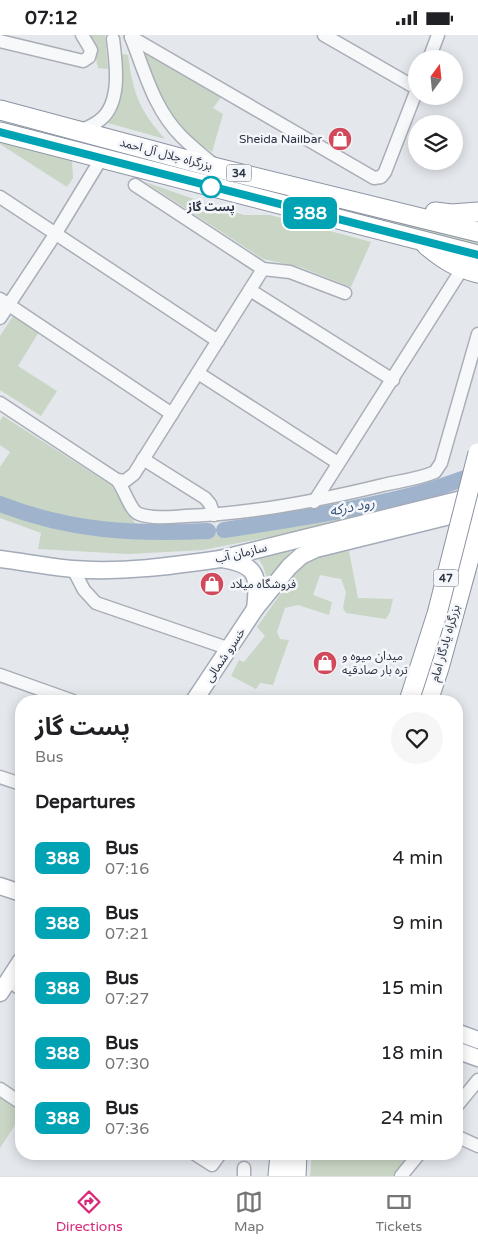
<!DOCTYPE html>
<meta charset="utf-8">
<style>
:root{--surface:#fff;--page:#f6f6f6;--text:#202124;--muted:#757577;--line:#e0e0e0;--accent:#db2777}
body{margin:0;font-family:"Varela Round","Noto Sans Arabic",sans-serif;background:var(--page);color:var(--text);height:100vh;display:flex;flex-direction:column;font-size:19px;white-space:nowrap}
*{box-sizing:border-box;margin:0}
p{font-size:16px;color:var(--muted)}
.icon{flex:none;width:28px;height:28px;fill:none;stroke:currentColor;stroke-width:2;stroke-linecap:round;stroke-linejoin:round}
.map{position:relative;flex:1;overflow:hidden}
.side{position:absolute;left:15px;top:660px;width:448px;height:465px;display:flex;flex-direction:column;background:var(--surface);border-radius:20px;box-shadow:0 2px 12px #0003}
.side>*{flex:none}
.badge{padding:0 10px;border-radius:8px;font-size:18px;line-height:32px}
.needle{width:32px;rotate:15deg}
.fabs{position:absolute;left:408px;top:15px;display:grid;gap:10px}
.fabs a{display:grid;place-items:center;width:55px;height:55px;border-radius:50%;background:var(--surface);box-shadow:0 2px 12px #0003;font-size:25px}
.map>.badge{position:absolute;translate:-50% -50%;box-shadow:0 0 0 2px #fff}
h2{padding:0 20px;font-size:19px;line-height:45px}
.round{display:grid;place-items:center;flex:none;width:52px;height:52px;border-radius:26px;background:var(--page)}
.head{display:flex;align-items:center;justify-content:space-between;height:85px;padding:0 20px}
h1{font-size:24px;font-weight:700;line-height:38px}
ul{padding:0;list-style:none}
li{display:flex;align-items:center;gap:15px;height:65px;padding:0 20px}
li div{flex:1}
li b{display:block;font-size:19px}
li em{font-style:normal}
li .badge{min-width:55px;font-weight:700;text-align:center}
.status{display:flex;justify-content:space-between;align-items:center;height:35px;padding:0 25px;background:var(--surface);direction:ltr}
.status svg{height:14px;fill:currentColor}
.tabs{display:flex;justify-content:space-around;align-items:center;height:70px;border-top:1px solid var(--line);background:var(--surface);font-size:14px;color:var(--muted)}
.tabs a{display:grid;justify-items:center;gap:2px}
.tabs .current{color:var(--accent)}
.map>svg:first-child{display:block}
.green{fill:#c9d6c5}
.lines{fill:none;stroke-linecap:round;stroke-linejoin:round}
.river{stroke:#9fb4cc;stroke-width:16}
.minor-casing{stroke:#a9aeb7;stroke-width:15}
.major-casing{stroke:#a3abb8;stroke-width:19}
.highway-casing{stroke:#8b94a3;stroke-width:21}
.minor{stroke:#f7f8fa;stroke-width:12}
.major{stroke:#fff;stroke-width:16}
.highway{stroke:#fff;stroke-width:19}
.highway-bridge-casing{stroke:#8b94a3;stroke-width:21;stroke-linecap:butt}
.highway-bridge{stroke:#fff;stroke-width:19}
.line-casing{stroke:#fff;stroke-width:11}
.line{stroke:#00a3b4;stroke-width:8}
.stop-dot{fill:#fff;stroke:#00a3b4;stroke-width:2.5}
.labels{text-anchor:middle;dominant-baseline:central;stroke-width:5;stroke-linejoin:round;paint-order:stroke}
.shield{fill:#f4f6f9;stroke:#676e7b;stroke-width:1}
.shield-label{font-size:11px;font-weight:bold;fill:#2b3445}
.poi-label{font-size:12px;fill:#2b3445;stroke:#f4f6f9;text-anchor:start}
.street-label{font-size:12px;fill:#2b3445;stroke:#f4f6f9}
.stop-label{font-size:12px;font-weight:bold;fill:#2b3445;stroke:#f4f6f9}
.water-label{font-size:14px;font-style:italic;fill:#34527a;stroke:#f4f6f9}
</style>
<div class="status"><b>07:12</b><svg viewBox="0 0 49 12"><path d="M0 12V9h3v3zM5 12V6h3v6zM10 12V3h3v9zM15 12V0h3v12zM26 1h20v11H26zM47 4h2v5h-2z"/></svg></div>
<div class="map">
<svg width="478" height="1141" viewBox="0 0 478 1141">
<rect width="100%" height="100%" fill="#e4e7ec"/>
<g class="green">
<polygon points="91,0 105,0 108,34 98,33"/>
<path d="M144,16l77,46 -8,11 10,6 -11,38c-35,-22 -63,-59 -68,-101z"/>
<path d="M123,19l5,1c5,38 11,55 37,84l-57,-16 11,-19 2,-12v-34z"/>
<polygon points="0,80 478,204 478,211 96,112 0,85"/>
<polygon points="0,102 72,125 73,143 67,152 0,109"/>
<polygon points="145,147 211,170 244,180 270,180 371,207 351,252 300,232 263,224"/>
<polygon points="13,281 39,297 18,331 57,356 41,381 0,355 0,301"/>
<polygon points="3,381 111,450 138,493 89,489 32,477 0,462 0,432 10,417 0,410 0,386"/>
<path d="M438,456l1,6 -105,27 -131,26 -75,4 -90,-5 3,-16 -41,-15v-12c99,44 212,32 316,14 41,-7 81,-20 122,-29z"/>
<polygon points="292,514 269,550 263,531 255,519"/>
<polygon points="349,516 358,563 393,564 390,577 386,584 346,578 343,573 346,557 341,544 320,540 313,560 332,567 329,580 298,570 285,573 277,597 280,604 289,605 273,650 260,648 256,654 231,641 239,625 244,627 265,601 257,592 296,537 308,523"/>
<polygon points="0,1059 21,1073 21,1081 0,1113"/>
<polygon points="312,1119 410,1119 393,1141 310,1141"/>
</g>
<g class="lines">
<g class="river">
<path d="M0,469c72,28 133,30 208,27"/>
<path d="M224,495c66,-10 131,-20 196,-37 19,-5 38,-13 58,-19"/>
</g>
<g class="minor-casing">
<g id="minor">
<polyline points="324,0 416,53"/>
<polyline points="131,2 374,143 381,142 385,137 416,57"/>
<path d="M131,2c14,35 23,72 50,99 10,10 21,19 32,28"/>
<polyline points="0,6 83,26 89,22 91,15 82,0"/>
<polyline points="429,24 438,0"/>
<path d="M80,96c6,-3 14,-6 20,-11 22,-17 16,-57 13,-81"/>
<polyline points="135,150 263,234 290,237 345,258"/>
<polyline points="0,162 218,306"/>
<polyline points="250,255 393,345"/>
<polyline points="0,264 172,379"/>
<polyline points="0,283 56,198 101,124"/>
<polyline points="198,338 338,428"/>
<path d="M0,368l117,77c7,8 13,31 22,34 14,5 31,3 46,2 67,-2 133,-15 198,-31 17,-4 36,-6 52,-13l6,-9 37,-129"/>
<polyline points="143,424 205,463 210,469 214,480"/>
<polyline points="117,445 125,446 134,439 263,234"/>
<polyline points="314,467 462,234"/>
<polyline points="73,534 84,555 96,568 230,614"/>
<polyline points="0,640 73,666"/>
<polyline points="0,742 21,749"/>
<polyline points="8,946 21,954"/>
<polyline points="0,1054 21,1068"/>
<polyline points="456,1072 478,1045"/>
<polyline points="456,1101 478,1111"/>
<polyline points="195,1119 212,1130 220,1119"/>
<polyline points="244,1133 244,1141"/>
<polyline points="401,1141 419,1119"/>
</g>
</g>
<g class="major-casing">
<g id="major">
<path d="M0,524c24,3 49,8 73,10 49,4 98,-3 147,-10l258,-64"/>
<path d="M222,524c36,6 37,17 33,50"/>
<polyline points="194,666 255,574 289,532 301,521 316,514 478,474"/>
<polyline points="0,851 21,858"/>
<polyline points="0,958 21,926"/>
<polyline points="456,997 478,1005"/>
<polyline points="456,1015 478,1023"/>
</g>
</g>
<g class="highway-casing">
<g id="highway">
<polyline points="0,75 217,133 478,197"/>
<polyline points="0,97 478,220"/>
<polyline points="435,177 452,179 478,177"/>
<path d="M426,210c18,15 29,22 52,28"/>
<polyline points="428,666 439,633 478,491"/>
<polyline points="278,1141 280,1119"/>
<polyline points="296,1141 297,1119"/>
</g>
</g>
<use href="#minor" class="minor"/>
<use href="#major" class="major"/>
<use href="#highway" class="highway"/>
<g class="highway-bridge-casing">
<polyline id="highway-bridge" points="409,666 437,579 478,418"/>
</g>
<use href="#highway-bridge" class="highway-bridge"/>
</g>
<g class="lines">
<g class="line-casing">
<polyline id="line" points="0,97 478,220"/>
</g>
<use href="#line" class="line"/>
</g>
<defs>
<g id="shop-disc" transform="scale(1.25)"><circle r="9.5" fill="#d1495b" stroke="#f4f6f9"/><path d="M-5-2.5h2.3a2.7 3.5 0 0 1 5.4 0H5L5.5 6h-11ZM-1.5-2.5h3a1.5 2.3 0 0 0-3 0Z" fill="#fff"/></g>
</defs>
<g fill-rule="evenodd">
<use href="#shop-disc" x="340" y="104"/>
<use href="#shop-disc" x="212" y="549"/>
<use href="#shop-disc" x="325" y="628"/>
</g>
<circle class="stop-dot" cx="211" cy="152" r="10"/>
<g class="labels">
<g class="shield">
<rect x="226.5" y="129.5" width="25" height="17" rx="4"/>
<rect x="433.5" y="534.5" width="25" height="17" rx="4"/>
</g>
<g class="shield-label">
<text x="239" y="138">34</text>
<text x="446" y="543">47</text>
</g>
<g class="poi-label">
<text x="322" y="104" text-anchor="end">Sheida Nailbar</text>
<text x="230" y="549">فروشگاه میلاد</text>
<text x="342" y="621">میدان میوه و<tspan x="342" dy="14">تره بار صادقیه</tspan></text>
</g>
<g class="street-label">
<text transform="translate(166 119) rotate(15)">بزرگراه جلال آل احمد</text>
<text transform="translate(241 518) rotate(-13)">سازمان آب</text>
<text transform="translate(445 608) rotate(-74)">بزرگراه یادگار امام</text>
<text transform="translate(225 620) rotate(-56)">خسرو شمالی</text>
</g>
<g class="stop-label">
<text x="211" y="172">پست گاز</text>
</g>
<g class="water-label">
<text transform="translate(352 472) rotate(-11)">رود درکه</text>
</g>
</g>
</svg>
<div class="fabs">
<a><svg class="needle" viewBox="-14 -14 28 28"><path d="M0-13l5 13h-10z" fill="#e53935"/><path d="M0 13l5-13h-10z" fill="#757577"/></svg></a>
<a><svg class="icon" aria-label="layers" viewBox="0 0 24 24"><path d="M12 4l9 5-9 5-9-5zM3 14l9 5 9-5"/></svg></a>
</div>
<b class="badge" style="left:310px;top:178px;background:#00a3b4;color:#fff">388</b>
<section class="side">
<div class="head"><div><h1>پست گاز</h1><p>Bus</p></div><a class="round"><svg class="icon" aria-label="heart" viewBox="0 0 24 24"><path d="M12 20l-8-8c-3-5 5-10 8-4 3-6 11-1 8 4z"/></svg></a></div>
<h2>Departures</h2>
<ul>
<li><span class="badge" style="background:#00a3b4;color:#fff">388</span><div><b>Bus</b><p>07:16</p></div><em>4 min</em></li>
<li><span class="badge" style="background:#00a3b4;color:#fff">388</span><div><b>Bus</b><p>07:21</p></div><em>9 min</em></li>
<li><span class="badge" style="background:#00a3b4;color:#fff">388</span><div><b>Bus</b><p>07:27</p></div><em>15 min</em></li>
<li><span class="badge" style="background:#00a3b4;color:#fff">388</span><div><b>Bus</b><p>07:30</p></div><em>18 min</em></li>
<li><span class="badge" style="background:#00a3b4;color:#fff">388</span><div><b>Bus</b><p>07:36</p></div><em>24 min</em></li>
</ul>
</section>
</div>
<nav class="tabs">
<a class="current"><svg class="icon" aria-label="directions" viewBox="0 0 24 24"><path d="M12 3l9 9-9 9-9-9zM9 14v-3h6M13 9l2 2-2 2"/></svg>Directions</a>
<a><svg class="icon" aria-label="map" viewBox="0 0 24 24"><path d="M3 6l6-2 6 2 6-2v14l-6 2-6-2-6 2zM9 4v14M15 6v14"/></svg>Map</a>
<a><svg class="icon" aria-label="tickets" viewBox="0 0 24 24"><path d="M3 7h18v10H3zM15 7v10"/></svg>Tickets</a>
</nav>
